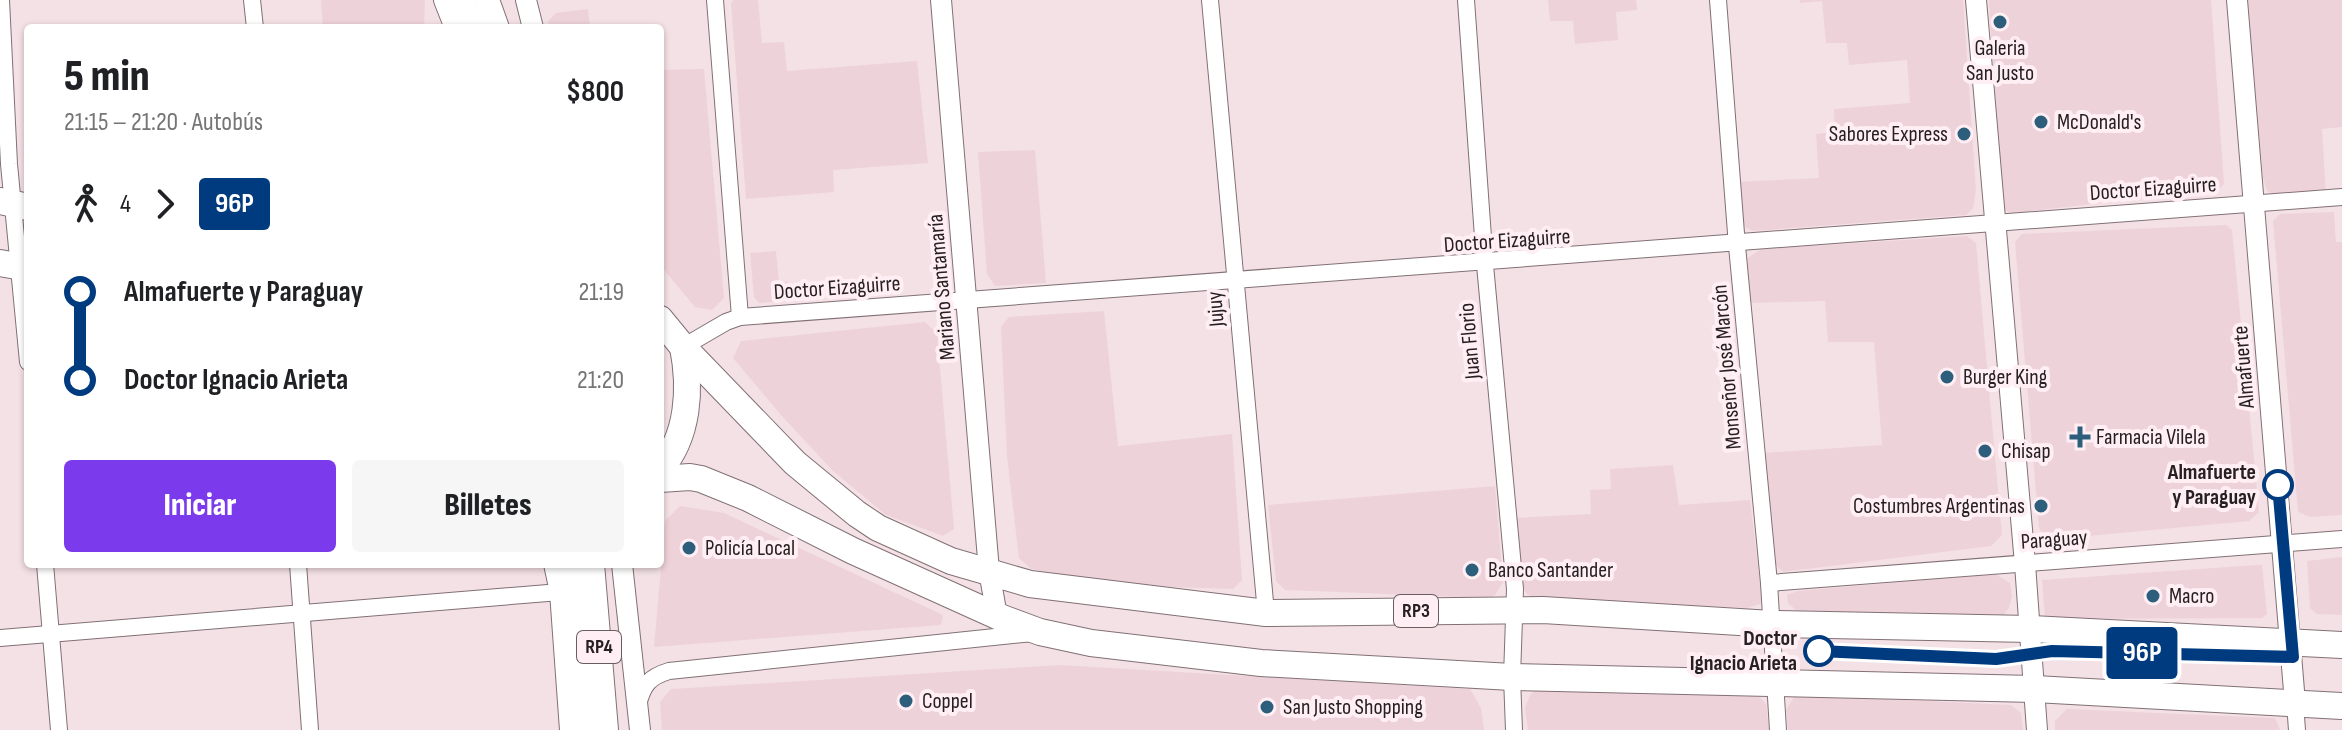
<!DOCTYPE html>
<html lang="es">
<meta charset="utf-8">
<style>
:root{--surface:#fff;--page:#f6f6f6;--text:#202124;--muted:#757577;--accent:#7c3aed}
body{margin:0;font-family:"Sofia Sans Condensed",sans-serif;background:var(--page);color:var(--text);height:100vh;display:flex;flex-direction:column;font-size:30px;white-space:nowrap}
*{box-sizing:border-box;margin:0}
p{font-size:26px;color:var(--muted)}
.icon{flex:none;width:44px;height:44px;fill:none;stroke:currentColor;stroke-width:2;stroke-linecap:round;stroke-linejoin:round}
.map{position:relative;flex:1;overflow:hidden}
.panel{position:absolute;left:24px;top:24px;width:640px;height:544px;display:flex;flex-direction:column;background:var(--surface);border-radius:8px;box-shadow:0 2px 6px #0004}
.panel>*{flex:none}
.badge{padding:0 16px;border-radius:6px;font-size:28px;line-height:52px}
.map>.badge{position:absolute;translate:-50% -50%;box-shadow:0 0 0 4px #fff}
.legs{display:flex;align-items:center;gap:12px;height:88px;padding:0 40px;font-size:26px}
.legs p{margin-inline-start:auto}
.headline{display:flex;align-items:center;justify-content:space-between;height:136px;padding:0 40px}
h1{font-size:44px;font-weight:800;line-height:60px}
.cta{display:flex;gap:16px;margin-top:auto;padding:16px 40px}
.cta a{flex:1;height:92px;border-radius:8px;background:var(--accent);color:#fff;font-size:32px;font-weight:800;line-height:92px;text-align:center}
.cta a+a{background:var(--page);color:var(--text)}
ul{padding:0 40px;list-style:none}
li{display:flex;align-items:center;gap:28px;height:88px;font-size:30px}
li i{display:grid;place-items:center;width:12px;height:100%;margin:0 10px;background:currentColor}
li i::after{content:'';width:20px;height:20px;margin:-10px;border:6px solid;border-radius:50%;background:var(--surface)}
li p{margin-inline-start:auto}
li:first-child i{background:linear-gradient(#0000 50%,currentColor 0)}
li:last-child i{background:linear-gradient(currentColor 50%,#0000 0)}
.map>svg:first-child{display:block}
.built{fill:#eed2da}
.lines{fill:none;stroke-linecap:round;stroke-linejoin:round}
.minor-casing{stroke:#817075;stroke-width:18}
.tertiary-casing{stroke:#817075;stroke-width:22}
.primary-casing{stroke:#817075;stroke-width:26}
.trunk-casing{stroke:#817075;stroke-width:28}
.minor{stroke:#fff;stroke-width:16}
.tertiary{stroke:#fff;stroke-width:20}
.primary{stroke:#fff;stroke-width:24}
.trunk{stroke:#fff;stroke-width:26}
.line-1-casing{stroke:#fff;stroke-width:18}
.line-1{stroke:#003b80;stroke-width:12}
.poi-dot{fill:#2d5e7c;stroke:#ffeff4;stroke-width:3}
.stop-1-dot{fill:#fff;stroke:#003b80;stroke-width:4}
.labels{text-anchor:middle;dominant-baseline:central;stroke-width:8;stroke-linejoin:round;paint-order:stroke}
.shield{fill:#ffeff4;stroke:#685e61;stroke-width:2}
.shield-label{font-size:20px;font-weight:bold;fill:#272022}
.poi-label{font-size:22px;fill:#272022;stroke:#ffeff4;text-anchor:start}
.street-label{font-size:22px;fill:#272022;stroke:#ffeff4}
.stop-label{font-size:22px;font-weight:bold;fill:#272022;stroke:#ffeff4;text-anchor:end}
</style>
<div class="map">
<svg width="2342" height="730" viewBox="0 0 2342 730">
<rect width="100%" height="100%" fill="#f4e1e6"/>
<g class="built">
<polygon points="321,0 425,0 424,28 323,28"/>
<polygon points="733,0 758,0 762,43 784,42 787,71 917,61 928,163 833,170 834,192 746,199 731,4"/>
<polygon points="1548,0 1636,0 1637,10 1616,12 1618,40 1575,44 1573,21 1550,21"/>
<polygon points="1800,0 1963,0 1976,190 1973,208 1966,215 1753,231 1747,228 1740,221 1737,182 1819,178 1816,134 1835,132 1834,109 1910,103 1907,60 1849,65 1847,43 1826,43 1822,1 1800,3"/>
<polygon points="1989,0 2211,0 2224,184 2218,190 2013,213 2006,211 2001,202"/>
<polygon points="2247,0 2342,0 2342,127 2322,129 2326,195 2280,197 2267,191 2263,178"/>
<polygon points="588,9 590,28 550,28 548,21 556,13"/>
<polygon points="704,69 724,298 712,310 695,307 660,265 660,70"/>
<polygon points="1035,150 1046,283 995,286 987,274 978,152"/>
<polygon points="2334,212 2336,242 2342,242 2342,515 2310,517 2298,512 2273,221 2280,214"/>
<polygon points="2226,225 2232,230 2259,512 2249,521 2046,540 2039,528 2015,242 2022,234"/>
<polygon points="1967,236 1976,243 2002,535 1991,546 1783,572 1776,565 1770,553 1761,453 1882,445 1874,342 1828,342 1825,301 1747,303 1743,261 1761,249"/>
<polygon points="776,251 779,282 788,282 790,301 759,303 754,297 750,253"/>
<polygon points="1104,311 1118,446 1232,434 1242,580 1233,589 1110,585 1031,569 1019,558 1007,456 1001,327 1009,317"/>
<polygon points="925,322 937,333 954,529 943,536 886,515 833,471 781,415 733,358 741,341"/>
<polygon points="1673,465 1679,505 1750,500 1762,598 1760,604 1747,608 1535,599 1527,594 1522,587 1514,518 1591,514 1590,490 1611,489 1610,469"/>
<polygon points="1495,486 1503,582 1495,595 1489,598 1285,590 1276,581 1268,505"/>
<polygon points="680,506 724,513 943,615 941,625 654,647 665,521"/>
<polygon points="2342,557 2342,615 2317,614 2310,608 2307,561"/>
<polygon points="2256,565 2262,565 2267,614 2262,618 2045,619 2042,580"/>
<polygon points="1995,574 2010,583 2012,596 2009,607 2004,615 1993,617 1797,611 1788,603 1787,595 1797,591"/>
<polygon points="1060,665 1470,689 1481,708 1484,730 662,730 660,702 671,689"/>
<polygon points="1536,689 1757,694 1766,704 1769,730 1528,730 1525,708 1530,695"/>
<polygon points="1801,695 2011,705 2021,713 2023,730 1788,730 1786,710 1794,697"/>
<polygon points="2067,709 2275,718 2280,730 2055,730 2055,721"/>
</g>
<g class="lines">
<g class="minor-casing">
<g id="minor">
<polyline points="1,0 9,164 28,362"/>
<polyline points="252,0 255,28"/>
<polyline points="715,0 740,317"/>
<polyline points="1210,0 1266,613"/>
<polyline points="1466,0 1485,265 1515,589 1512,677 1514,730"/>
<polyline points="1718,0 1737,246 1769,583 1778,730"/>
<path d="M683,347l43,-25 14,-5c534,-37 1068,-77 1602,-120"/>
<polyline points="45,564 59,730"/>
<polyline points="298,564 310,730"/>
<polyline points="1769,583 2342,539"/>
<polyline points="0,638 560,592"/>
<polyline points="2295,703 2297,730"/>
<path d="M638,705c5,-20 11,-28 31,-34l364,-38"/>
</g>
</g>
<g class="tertiary-casing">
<g id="tertiary">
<polyline points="444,0 455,28"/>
<polyline points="526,0 533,28"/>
<polyline points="941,0 989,571 997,616"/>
<polyline points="1976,0 2025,564 2037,730"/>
<polyline points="2237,0 2295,703"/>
<polyline points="554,564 560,592 570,730"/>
<polyline points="622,564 640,730"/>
</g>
</g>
<g class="primary-casing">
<g id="primary">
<polyline points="462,0 473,28"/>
<polyline points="487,0 497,28"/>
<polyline points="574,564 587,730"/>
<polyline points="592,564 606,730"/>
</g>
</g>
<g class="trunk-casing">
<g id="trunk">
<polyline points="0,201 28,207"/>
<polyline points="0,263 28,268"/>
<polyline points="660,319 683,347 795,463 857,514 878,528 951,561 1030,584 1266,613 1543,610 1772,624 2030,629 2342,645"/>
<path d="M660,469c29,-33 31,-81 23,-122"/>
<polyline points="660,479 690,477 701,479 748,498 853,551 997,616 1040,632 1091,643 1261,663 1512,677 2035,689 2342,706"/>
</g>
</g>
<use href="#minor" class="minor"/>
<use href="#tertiary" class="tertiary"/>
<use href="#primary" class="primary"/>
<use href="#trunk" class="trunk"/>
</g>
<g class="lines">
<g class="line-1-casing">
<polyline id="line-1" points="1819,651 1996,659 2052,651 2293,657 2278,485"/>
</g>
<use href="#line-1" class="line-1"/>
</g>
<g class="poi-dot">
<circle cx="2000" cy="22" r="8"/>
<circle cx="2041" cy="122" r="8"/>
<circle cx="1964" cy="134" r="8"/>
<circle cx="1947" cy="377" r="8"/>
<path d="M2076 425h8v8h8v8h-8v8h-8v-8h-8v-8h8z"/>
<circle cx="1985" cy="451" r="8"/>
<circle cx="2041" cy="506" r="8"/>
<circle cx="689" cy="548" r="8"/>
<circle cx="1472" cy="570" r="8"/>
<circle cx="2153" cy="596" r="8"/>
<circle cx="906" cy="701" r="8"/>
<circle cx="1267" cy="707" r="8"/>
</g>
<g class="stop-1-dot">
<circle cx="2278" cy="485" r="14"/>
<circle cx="1819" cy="651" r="14"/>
</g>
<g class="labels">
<g class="shield">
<rect x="1394" y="595" width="44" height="32" rx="6"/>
<rect x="577" y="631" width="44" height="32" rx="6"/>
</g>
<g class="shield-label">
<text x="1416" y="611">RP3</text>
<text x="599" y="647">RP4</text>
</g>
<g class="poi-label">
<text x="2000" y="48" text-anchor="middle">Galeria<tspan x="2000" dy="25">San Justo</tspan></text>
<text x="2057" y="122">McDonald's</text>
<text x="1948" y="134" text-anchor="end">Sabores Express</text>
<text x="1963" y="377">Burger King</text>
<text x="2096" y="437">Farmacia Vilela</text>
<text x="2001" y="451">Chisap</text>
<text x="2025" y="506" text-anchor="end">Costumbres Argentinas</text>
<text x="705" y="548">Policía Local</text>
<text x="1488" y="570">Banco Santander</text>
<text x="2169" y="596">Macro</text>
<text x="922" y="701">Coppel</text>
<text x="1283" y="707">San Justo Shopping</text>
</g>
<g class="street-label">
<text transform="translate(2153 189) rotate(-4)">Doctor Eizaguirre</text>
<text transform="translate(1507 241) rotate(-4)">Doctor Eizaguirre</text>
<text transform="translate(942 287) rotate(-95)">Mariano Santamaría</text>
<text transform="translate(837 288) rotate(-4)">Doctor Eizaguirre</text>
<text transform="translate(1216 309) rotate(-95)">Jujuy</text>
<text transform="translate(1470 341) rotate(-95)">Juan Florio</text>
<text transform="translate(1727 367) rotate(-95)">Monseñor José Marcón</text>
<text transform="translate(2244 367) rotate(-95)">Almafuerte</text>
<text transform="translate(2054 540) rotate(-4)">Paraguay</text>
</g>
<g class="stop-label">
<text x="2256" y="472">Almafuerte<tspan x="2256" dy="25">y Paraguay</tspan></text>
<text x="1797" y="638">Doctor<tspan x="1797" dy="25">Ignacio Arieta</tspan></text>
</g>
</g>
</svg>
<b class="badge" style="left:2142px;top:653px;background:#003b80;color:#fff">96P</b>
<section class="panel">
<div class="headline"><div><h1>5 min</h1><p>21:15 – 21:20 · Autobús</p></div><b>$800</b></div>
<div class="legs"><svg class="icon" aria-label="walk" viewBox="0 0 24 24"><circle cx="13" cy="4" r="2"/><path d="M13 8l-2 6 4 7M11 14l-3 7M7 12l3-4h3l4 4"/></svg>4<svg class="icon" aria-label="forward" viewBox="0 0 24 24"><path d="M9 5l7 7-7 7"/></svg><b class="badge" style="background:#003b80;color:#fff">96P</b></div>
<ul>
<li><i style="color:#003b80"></i><b>Almafuerte y Paraguay</b><p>21:19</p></li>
<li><i style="color:#003b80"></i><b>Doctor Ignacio Arieta</b><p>21:20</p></li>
</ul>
<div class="cta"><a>Iniciar</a><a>Billetes</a></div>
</section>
</div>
